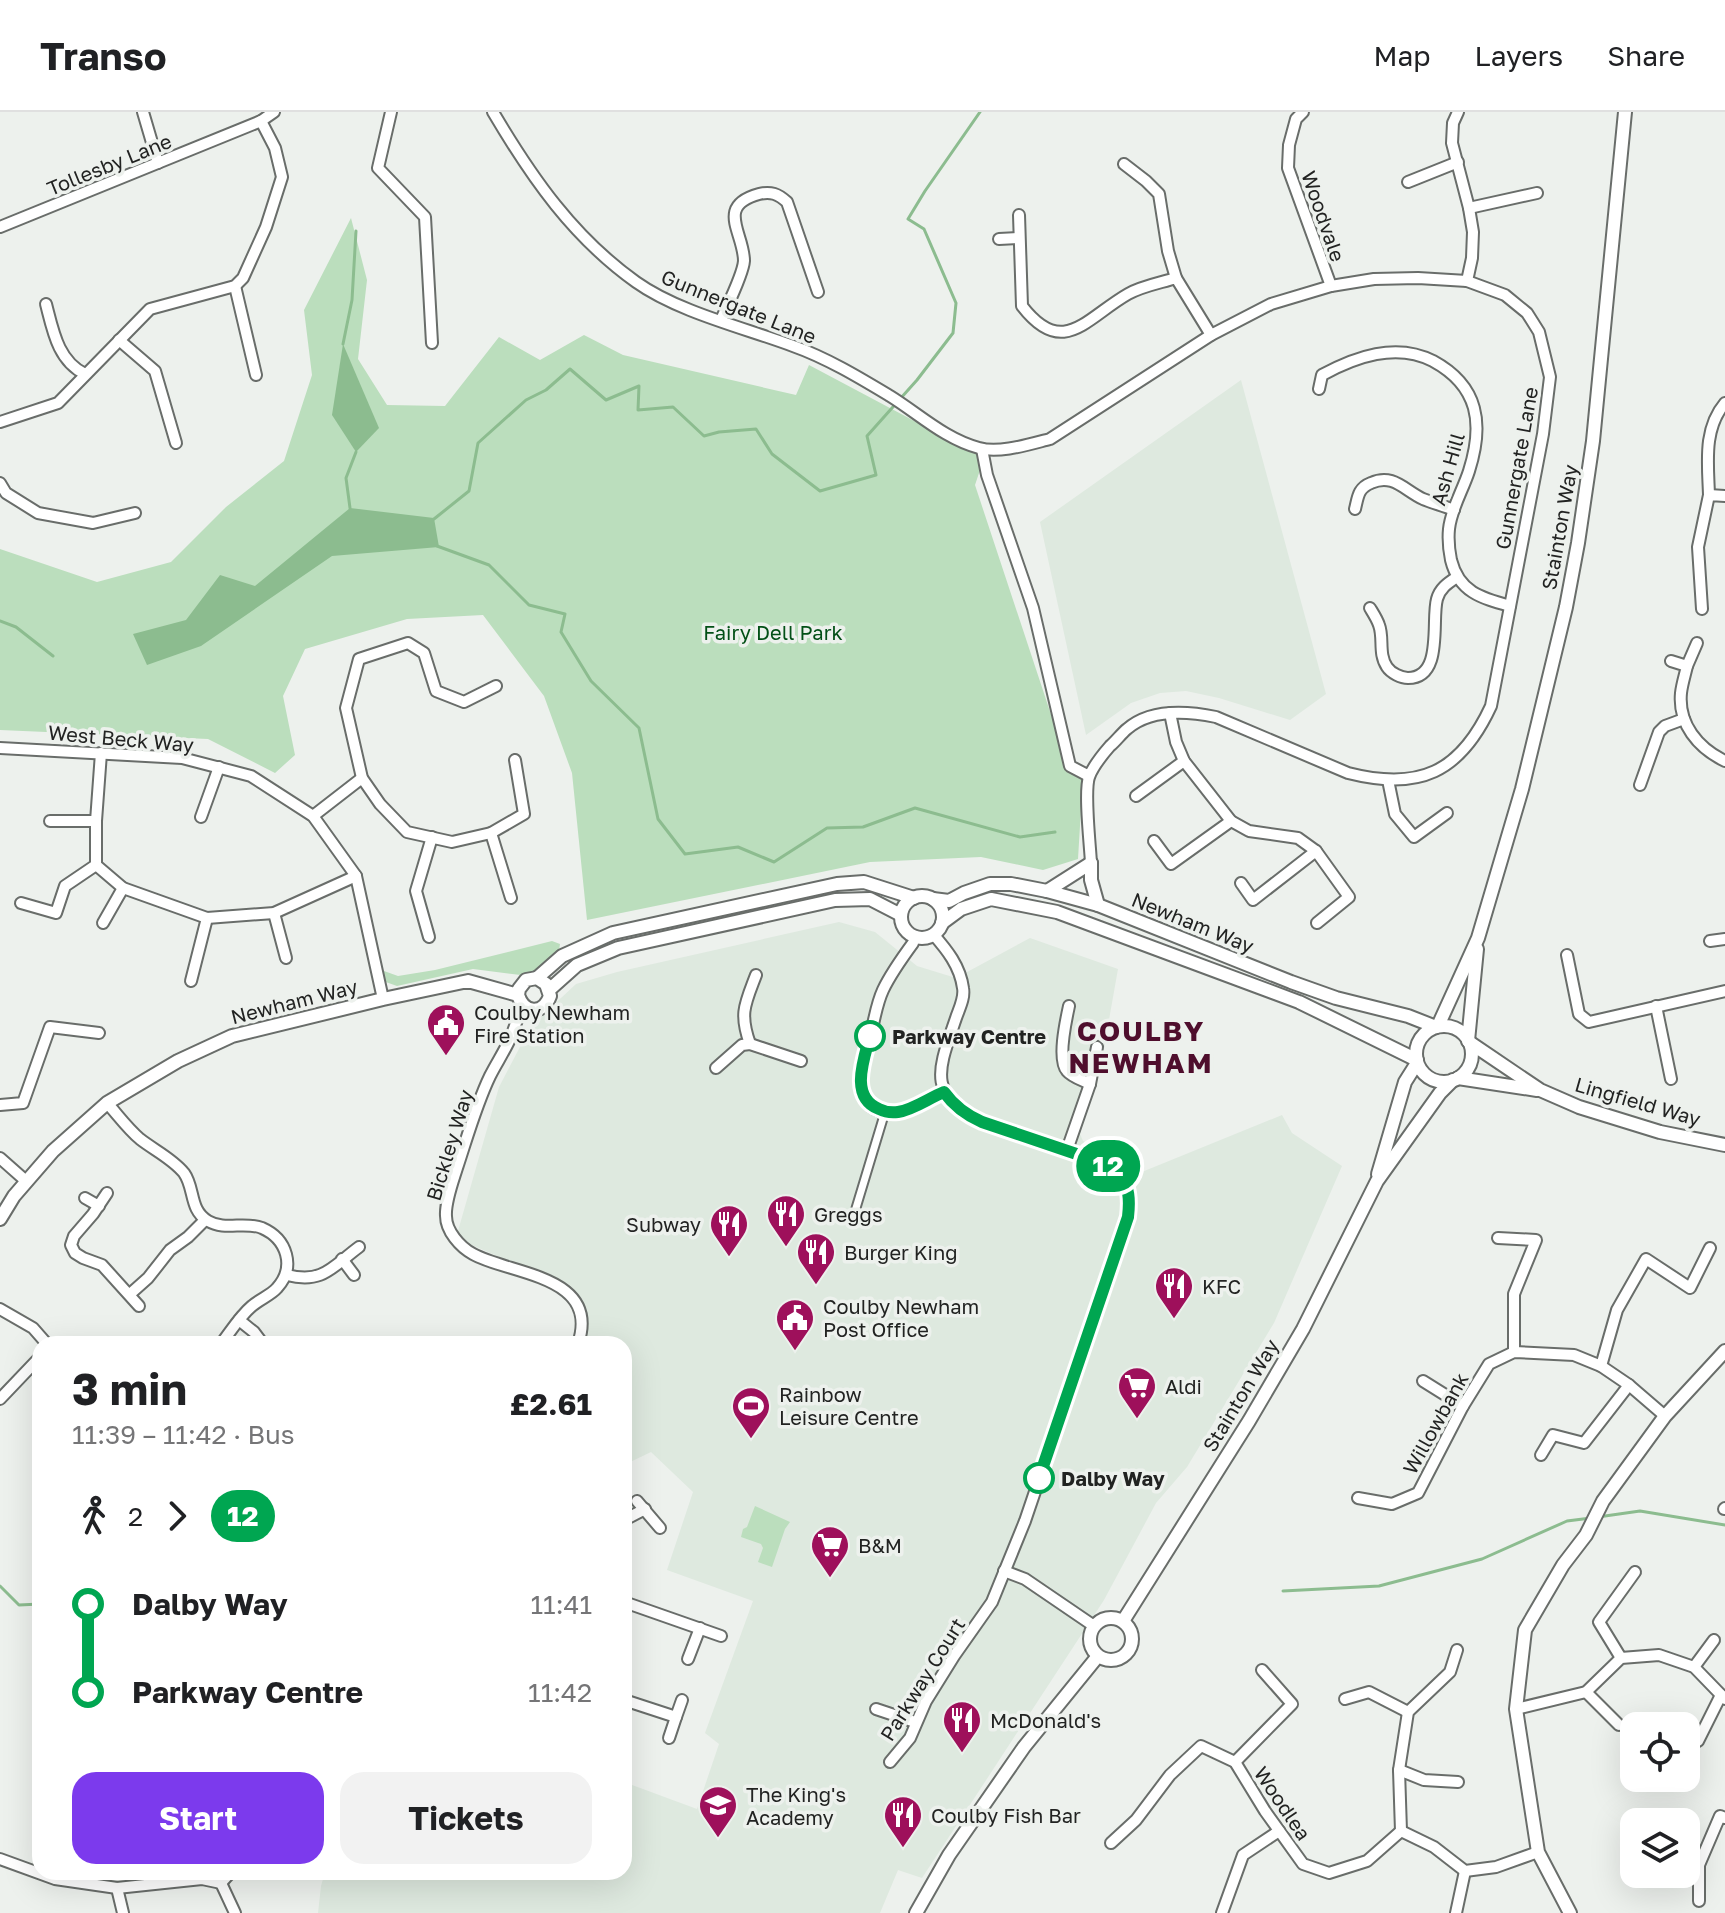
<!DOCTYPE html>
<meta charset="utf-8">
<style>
:root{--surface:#fff;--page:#f2f2f2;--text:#202124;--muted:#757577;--line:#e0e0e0;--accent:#7c3aed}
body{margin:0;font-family:"Golos Text",sans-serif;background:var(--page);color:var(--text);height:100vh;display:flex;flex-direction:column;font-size:30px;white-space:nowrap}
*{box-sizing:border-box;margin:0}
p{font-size:26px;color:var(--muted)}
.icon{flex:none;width:44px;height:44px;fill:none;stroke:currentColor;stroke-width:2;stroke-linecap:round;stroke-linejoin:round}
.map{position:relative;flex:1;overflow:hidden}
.drawer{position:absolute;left:32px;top:1224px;width:600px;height:544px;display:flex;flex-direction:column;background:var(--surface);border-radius:24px;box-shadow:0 8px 32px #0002}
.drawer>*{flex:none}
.badge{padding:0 16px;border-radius:26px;font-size:28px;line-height:52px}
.buttons{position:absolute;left:1620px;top:1600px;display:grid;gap:16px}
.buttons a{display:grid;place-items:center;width:80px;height:80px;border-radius:16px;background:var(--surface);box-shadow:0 8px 32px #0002;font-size:40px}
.map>.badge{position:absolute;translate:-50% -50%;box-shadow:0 0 0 4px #fff}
.legs{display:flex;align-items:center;gap:12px;height:88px;padding:0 40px;font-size:26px}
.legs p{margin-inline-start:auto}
.overview{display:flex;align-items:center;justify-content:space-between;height:136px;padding:0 40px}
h1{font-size:44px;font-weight:700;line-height:60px}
.cta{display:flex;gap:16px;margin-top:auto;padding:16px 40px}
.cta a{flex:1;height:92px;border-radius:24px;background:var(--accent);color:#fff;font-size:32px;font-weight:700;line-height:92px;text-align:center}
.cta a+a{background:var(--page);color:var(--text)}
ul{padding:0 40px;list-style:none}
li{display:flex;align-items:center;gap:28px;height:88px;font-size:30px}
li i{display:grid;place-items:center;width:12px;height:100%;margin:0 10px;background:currentColor}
li i::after{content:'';width:20px;height:20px;margin:-10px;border:6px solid;border-radius:50%;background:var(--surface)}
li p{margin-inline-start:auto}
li:first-child i{background:linear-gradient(#0000 50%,currentColor 0)}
li:last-child i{background:linear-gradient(currentColor 50%,#0000 0)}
header{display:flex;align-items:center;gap:48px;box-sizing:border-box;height:112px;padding:0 40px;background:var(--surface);border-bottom:2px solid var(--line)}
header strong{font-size:38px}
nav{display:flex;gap:44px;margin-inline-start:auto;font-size:28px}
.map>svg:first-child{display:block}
.built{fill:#dee9df}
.green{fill:#bbdebd}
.water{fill:#8cbc8f}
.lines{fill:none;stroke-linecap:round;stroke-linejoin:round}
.stream{stroke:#8cbc8f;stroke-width:3}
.pedestrian-casing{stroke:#696d6a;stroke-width:11}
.minor-casing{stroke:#696d6a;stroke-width:14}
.tertiary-casing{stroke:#696d6a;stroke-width:16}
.pedestrian{stroke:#fff;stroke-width:7}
.minor{stroke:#fff;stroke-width:10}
.tertiary{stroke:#fff;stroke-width:12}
.line-1-casing{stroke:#fff;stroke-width:18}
.line-1{stroke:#00a651;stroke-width:12}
.stop-1-dot{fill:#fff;stroke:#00a651;stroke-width:4}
.labels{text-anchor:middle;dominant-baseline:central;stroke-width:7;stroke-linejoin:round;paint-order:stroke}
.street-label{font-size:20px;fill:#222322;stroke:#edf1ed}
.park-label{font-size:20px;fill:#035017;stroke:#edf1ed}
.poi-label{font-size:20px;fill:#222322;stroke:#edf1ed;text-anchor:start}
.stop-label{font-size:20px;font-weight:bold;fill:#222322;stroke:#edf1ed;text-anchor:start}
.district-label{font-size:28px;font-weight:bold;letter-spacing:2px;fill:#4f0e2d;stroke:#edf1ed}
</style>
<header>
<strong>Transo</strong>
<nav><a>Map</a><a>Layers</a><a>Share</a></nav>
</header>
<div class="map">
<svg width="1725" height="1801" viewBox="0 0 1725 1801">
<rect width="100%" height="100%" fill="#edf1ed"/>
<g class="built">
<polygon points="1241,268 1326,582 1290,608 1219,586 1186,579 1160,581 1131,591 1086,623 1040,410"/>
<polygon points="839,810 875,820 917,854 956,866 1030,826 1118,857 1101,953 1080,1022 1083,1029 1101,1037 1120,1050 1132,1064 1282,1003 1292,1021 1342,1054 1274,1211 1187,1355 1156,1391 1104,1488 922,1766 898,1758 880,1801 318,1801 321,1774 325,1760 624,1760 624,1670 697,1697 719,1632 705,1621 753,1489 667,1458 693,1380 651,1340 624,1353 624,1232 576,1232 578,1193 552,1168 456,1126 499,975 531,914 576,872 617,860"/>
</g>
<g class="green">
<polygon points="351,106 367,168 358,247 387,293 445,294 499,225 540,248 584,223 623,243 796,283 809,253 984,346 975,373 1069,657 1083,664 1078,747 1043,758 981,745 870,750 587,808 572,661 544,584 483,503 407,507 305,537 283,584 295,643 275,661 208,627 0,618 0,437 97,470 171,450 226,395 284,349 312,263 304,198"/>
<polygon points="552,829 560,832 558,845 529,864 473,857 397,874 383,869 379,861 384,859 398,864 435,858"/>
<polygon points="755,1394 790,1410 785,1417 772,1455 758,1450 763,1436 761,1432 741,1425 743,1417 747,1415"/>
</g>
<g class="water">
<polygon points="343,232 379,316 356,340 332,303"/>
<polygon points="350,396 434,406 439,435 332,444 201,534 147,553 133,522 186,508 220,463 255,474"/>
</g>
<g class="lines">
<g class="stream">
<polyline points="343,232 352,188 356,119"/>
<polyline points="350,396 346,366 356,340"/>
<polyline points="434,407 469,379 478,331 526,288 546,278 570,257 606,288 639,274 638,298 673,295 704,324 719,320 756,317 772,342 820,379 876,363 867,324 917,268 953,221 956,191 924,117 908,107 925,79 980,0"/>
<polyline points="437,434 489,453 529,493 565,502 561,520 591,569 639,616 658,707 685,742 738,735 774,750 827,716 863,715 915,696 1020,725 1055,720"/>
<polyline points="0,509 16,515 53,544"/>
<polyline points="1598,1405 1640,1399 1725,1413"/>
<polyline points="0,1474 19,1493 40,1492"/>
<polyline points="1283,1479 1379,1474 1482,1447 1567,1409 1591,1406"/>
</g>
<g class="pedestrian-casing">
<polyline id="pedestrian" points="856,1096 885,1000"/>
</g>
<g class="minor-casing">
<g id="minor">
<polyline points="143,0 158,51"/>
<polyline points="391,0 378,56 425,105 432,231"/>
<path d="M493,0c39,66 80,125 143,170 42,30 109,46 157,64 34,12 67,32 97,50 29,18 55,43 89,52 20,6 51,-4 71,-9l161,-104 60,-31 60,-18 43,-7 44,-1 49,3 38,14 22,18 12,19 11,45 -7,57 -52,272c-31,67 -72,85 -143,67l-132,-56c-29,-6 -65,-9 -89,12 -6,5 -11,12 -17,17 -7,8 -17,20 -21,31 -5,15 1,67 2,86"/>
<polyline points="1303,0 1296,7 1289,33 1288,56 1331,174"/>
<polyline points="1458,0 1453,11 1452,31 1469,96 1473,120 1472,146 1467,169"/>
<polyline points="1124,52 1146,69 1159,82 1168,139 1176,166"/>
<polyline points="1408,70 1458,50"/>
<polyline points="1469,96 1537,81"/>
<path d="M1019,103l3,91c41,53 64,12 106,-12 14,-8 32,-11 48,-16l35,57"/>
<polyline points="0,115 261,9 274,0"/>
<polyline points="999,127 1019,126"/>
<polyline points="235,174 256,263"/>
<path d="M46,192c7,27 12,57 39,70"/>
<path d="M721,208c6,-14 22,-45 23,-59 0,-28 -29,-55 15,-67 12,-3 19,0 28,8l31,90"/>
<polyline points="119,228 155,259 176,331"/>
<path d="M1319,277l3,-14c33,-18 74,-33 111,-14 46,25 51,63 36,110 -6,19 -18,38 -20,58 -1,10 0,21 2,31 8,32 30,38 59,46"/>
<polyline points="0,310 58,291 150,197 235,174 243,166 266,115 282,65 275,36 261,9"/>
<polyline points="982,337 987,363 1033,496 1070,654 1089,664"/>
<polyline points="0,371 6,381 38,401 93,411 135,401"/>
<path d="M1709,383c-1,-32 -6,-66 16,-92"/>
<path d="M1355,397c3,-12 3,-21 16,-26 22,-10 33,7 52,16 10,4 21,7 31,11"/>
<path d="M1370,496c3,5 7,11 9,17 5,13 -1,29 8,42 4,6 14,11 21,11 36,0 23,-58 29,-79 3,-11 11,-16 20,-22"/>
<polyline points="1702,497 1698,435 1709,383 1725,384"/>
<path d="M1671,549l16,5c-2,9 -5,18 -6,27 -3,31 17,55 44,68"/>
<polyline points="1687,554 1697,531"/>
<polyline points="496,574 464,590 436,579 424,541 408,531 359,547 346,596 362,666 380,692 407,720 452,730 491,721 524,702 515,648"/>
<polyline points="1170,601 1176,630 1184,649 1231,709 1249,719 1298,726 1316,739 1349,785 1317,811"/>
<polyline points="0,636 182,646 251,664 313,704 356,764 383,887"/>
<polyline points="101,641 96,709 96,753 123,776 207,806 274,801 356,764"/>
<polyline points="1388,668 1395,702 1414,725 1447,701"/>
<polyline points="1640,673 1659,620 1665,614 1684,607"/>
<polyline points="1136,684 1184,649"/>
<polyline points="313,704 362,666"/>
<polyline points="201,705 219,655"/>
<polyline points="50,709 96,709"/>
<polyline points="491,721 511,786"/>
<polyline points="1154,729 1171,752 1231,709"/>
<polyline points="1241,771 1253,788 1316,739"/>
<polyline points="21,791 56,801 65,774 96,753"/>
<polyline points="274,801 286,846"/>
<polyline points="103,811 123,776"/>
<polyline points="429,825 416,779 432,725"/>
<polyline points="1710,829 1725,827"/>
<path d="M913,831c-11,15 -22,30 -30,47 -7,15 -9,32 -13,48 -7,27 -23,73 22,75 17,0 36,-15 52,-21"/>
<polyline points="1567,843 1579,902 1589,910 1725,879"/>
<polyline points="191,869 207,806"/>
<path d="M522,892c-4,12 -7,24 -12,35 -6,13 -14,25 -20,37 -14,29 -23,62 -33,92 -4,13 -12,34 -11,48 0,15 14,31 27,38 38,21 128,21 105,90"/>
<path d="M1069,894c-3,14 -12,54 -2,65 5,6 15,9 23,13"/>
<polyline points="1656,894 1671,967"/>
<path d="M750,932c-11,-31 -5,-40 6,-69"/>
<polyline points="716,956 742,933 750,932 801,949"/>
<path d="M107,991c11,12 20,25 33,36 14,11 33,20 44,34 11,15 5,37 24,48 17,10 36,0 54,7 25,11 34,39 15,60 -6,7 -17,11 -25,18 -12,10 -21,25 -31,38"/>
<polyline points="0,993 23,991 50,915 99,921"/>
<polyline points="1067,1038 1090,972 1097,935"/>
<polyline points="0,1046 26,1069"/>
<polyline points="107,1081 93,1102 74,1124 71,1133 75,1141 83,1146 102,1153 139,1194"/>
<polyline points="85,1086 99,1094"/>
<polyline points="1498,1126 1536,1128 1514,1182 1514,1240"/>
<polyline points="342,1147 354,1163"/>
<path d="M287,1163c36,9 45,-8 72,-28"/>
<polyline points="130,1182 148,1166 170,1138 188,1125 205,1108"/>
<polyline points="0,1197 33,1216 47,1232"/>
<polyline points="239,1208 254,1220 263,1232"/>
<polyline points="1601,1254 1617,1198 1646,1147 1690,1176 1710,1136"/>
<polyline points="1423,1269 1463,1294"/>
<polyline points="0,1287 40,1245"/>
<polyline points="1541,1343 1553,1323 1584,1331 1629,1273"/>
<polyline points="1358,1386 1392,1392 1418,1381 1463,1294 1489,1252 1514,1240 1574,1243 1601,1254 1629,1273 1665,1304"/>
<polyline points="637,1389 660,1416"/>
<polyline points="1724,1397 1725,1396"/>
<polyline points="624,1408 645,1397"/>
<polyline points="1004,1459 1025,1467 1094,1514"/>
<polyline points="624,1490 721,1524"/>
<polyline points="1621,1546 1599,1510 1635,1460"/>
<polyline points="688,1547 700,1516"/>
<polyline points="1694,1555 1714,1528"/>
<polyline points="1586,1580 1619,1613"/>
<polyline points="1345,1587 1369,1580 1408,1600"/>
<polyline points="624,1588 676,1605 669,1626"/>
<polyline points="876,1597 915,1610"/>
<polyline points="1516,1597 1586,1580 1621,1546 1659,1543 1694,1555 1725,1587"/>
<polyline points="676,1605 682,1588"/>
<polyline points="1698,1629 1721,1583"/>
<path d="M890,1650l20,-24 16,-37 28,-45 38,-54 33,-81 103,-304c3,-26 0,-38 -22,-53l-124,-42c-57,-27 -43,-54 -26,-104 3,-9 9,-20 7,-30 -3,-22 -16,-38 -30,-54"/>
<polyline points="1235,1650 1292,1592 1262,1558"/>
<polyline points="1399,1658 1424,1668 1458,1670"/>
<polyline points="1401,1719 1399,1658 1408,1600 1450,1560 1457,1538"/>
<polyline points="1111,1731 1136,1708 1170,1663 1201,1634 1235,1650 1265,1699 1303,1752 1329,1761 1367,1749 1401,1719 1434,1735 1465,1759 1496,1755 1538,1740"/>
<polyline points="0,1747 55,1767 117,1776 202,1767 221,1771"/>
<polyline points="221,1771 235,1801"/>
<polyline points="221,1771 231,1760"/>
<polyline points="117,1776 123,1801"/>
<polyline points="1699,1789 1699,1753 1720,1704 1725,1706"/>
<polyline points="1222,1801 1243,1743 1279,1719"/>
<polyline points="1456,1801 1465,1759"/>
</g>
</g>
<g class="tertiary-casing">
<g id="tertiary">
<polyline points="1091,751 1091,768 1098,793"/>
<polyline points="1047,779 1091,751"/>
<circle cx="922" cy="805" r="21"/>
<polyline points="933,787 949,789 964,781 990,772 1011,772 1047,779 1098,793 1291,870 1336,886 1408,904 1436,915"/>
<polyline points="942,811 961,797 991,787 1057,800 1299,890 1417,948"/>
<polyline points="537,866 562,844 613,821 837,772 864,770 914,786"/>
<polyline points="549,878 577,853 618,836 835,788 870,787 901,803"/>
<polyline points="1438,914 1478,826 1522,677 1566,495 1578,431 1593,329 1625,0"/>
<circle cx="1444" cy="942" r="28"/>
<polyline points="1468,929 1477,837"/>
<polyline points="1469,930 1540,978 1579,995 1660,1020 1725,1033"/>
<polyline points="1458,966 1537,978"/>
<polyline points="1378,1062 1405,970 1417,951"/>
<path d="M0,1107l14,-23 39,-45 54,-48 71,-42 54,-25 151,-37 85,-18 50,14c6,19 25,20 32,1l-4,-12 -9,-6 -11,2 -7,9 -1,6"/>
<circle cx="1111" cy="1527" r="21"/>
<polyline points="1123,1509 1249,1309 1303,1217 1377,1069 1440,981 1453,968"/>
<polyline points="916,1801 949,1743 1024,1635 1098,1544"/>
<polyline points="1570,1801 1538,1740 1516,1597 1525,1518 1563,1453 1586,1423 1603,1389 1665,1304 1725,1239"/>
</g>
</g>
<use href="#pedestrian" class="pedestrian"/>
<use href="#minor" class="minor"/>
<use href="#tertiary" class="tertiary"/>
</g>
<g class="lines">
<g class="line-1-casing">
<path id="line-1" d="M870,924c-6,23 -21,61 9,73 6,3 12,4 19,3 15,-2 31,-14 46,-20 10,14 22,23 38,30l124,42c22,16 25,27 22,53l-89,261"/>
</g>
<use href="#line-1" class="line-1"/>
</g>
<defs>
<g id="civic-pin" transform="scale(2)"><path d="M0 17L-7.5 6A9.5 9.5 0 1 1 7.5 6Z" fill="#9e105b" stroke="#edf1ed"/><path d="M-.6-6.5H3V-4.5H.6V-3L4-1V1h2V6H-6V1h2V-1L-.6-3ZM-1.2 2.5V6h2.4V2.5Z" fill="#fff"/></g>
<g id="restaurant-pin" transform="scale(2)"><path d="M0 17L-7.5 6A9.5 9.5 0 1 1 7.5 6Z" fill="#9e105b" stroke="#edf1ed"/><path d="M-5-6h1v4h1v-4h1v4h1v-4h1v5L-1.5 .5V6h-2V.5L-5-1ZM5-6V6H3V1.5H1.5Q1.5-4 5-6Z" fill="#fff"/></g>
<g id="supermarket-pin" transform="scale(2)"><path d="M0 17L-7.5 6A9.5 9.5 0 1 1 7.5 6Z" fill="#9e105b" stroke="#edf1ed"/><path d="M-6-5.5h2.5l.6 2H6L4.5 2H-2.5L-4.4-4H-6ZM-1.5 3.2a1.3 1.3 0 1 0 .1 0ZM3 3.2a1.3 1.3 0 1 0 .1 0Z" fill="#fff"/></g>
<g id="stadium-pin" transform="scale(2)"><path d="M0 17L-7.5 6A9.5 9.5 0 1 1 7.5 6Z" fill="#9e105b" stroke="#edf1ed"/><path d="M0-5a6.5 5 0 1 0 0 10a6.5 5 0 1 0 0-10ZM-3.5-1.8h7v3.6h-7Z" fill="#fff"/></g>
<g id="school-pin" transform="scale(2)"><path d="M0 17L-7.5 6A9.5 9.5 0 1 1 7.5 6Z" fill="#9e105b" stroke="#edf1ed"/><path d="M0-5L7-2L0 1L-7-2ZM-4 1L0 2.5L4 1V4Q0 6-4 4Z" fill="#fff"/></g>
</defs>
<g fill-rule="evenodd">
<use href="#civic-pin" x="446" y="911"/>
<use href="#restaurant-pin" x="786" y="1102"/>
<use href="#restaurant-pin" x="729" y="1112"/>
<use href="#restaurant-pin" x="816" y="1140"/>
<use href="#restaurant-pin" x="1174" y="1174"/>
<use href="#civic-pin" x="795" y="1206"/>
<use href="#supermarket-pin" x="1137" y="1274"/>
<use href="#stadium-pin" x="751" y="1294"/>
<use href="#supermarket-pin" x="830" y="1433"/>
<use href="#restaurant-pin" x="962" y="1608"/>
<use href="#school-pin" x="718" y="1693"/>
<use href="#restaurant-pin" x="903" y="1703"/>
</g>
<g class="stop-1-dot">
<circle cx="870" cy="924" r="14"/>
<circle cx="1039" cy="1366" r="14"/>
</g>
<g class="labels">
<g class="street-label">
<text transform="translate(109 52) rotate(-22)">Tollesby Lane</text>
<text transform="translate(1324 104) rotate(71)">Woodvale</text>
<text transform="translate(739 194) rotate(22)">Gunnergate Lane</text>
<text transform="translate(1516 356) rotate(-80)">Gunnergate Lane</text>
<text transform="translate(1447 357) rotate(-74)">Ash Hill</text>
<text transform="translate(1559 415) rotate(-80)">Stainton Way</text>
<text transform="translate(121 626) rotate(5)">West Beck Way</text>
<text transform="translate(1193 810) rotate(22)">Newham Way</text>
<text transform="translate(294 889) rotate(-14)">Newham Way</text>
<text transform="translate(1638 989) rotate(16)">Lingfield Way</text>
<text transform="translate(449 1033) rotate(-73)">Bickley Way</text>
<text transform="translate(1240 1283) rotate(-59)">Stainton Way</text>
<text transform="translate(1435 1311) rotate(-61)">Willowbank</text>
<text transform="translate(922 1567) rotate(-58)">Parkway Court</text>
<text transform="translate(1283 1691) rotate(56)">Woodlea</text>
</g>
<g class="park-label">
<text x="773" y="520">Fairy Dell Park</text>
</g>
<g class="poi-label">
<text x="474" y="900">Coulby Newham<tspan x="474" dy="23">Fire Station</tspan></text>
<text x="814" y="1102">Greggs</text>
<text x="701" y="1112" text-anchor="end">Subway</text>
<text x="844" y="1140">Burger King</text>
<text x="1202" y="1174">KFC</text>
<text x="823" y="1194">Coulby Newham<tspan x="823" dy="23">Post Office</tspan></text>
<text x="1165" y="1274">Aldi</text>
<text x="779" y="1282">Rainbow<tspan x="779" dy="23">Leisure Centre</tspan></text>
<text x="858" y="1433">B&amp;M</text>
<text x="990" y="1608">McDonald's</text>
<text x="746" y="1682">The King's<tspan x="746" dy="23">Academy</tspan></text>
<text x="931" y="1703">Coulby Fish Bar</text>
</g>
<g class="stop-label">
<text x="892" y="924">Parkway Centre</text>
<text x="1061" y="1366">Dalby Way</text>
</g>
<g class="district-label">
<text x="1141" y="918">COULBY<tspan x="1141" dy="32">NEWHAM</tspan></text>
</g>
</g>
</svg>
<div class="buttons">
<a><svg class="icon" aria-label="locate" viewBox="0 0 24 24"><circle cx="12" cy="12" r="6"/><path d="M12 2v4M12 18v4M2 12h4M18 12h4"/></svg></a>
<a><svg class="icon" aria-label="layers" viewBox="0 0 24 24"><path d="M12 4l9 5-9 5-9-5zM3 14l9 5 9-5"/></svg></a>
</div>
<b class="badge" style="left:1108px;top:1054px;background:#00a651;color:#fff">12</b>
<section class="drawer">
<div class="overview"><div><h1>3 min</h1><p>11:39 – 11:42 · Bus</p></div><b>£2.61</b></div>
<div class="legs"><svg class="icon" aria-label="walk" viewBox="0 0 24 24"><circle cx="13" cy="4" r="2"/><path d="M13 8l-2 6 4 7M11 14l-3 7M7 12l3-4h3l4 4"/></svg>2<svg class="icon" aria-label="forward" viewBox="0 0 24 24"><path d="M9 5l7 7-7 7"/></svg><b class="badge" style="background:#00a651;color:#fff">12</b></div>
<ul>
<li><i style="color:#00a651"></i><b>Dalby Way</b><p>11:41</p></li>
<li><i style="color:#00a651"></i><b>Parkway Centre</b><p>11:42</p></li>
</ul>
<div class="cta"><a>Start</a><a>Tickets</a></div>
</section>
</div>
